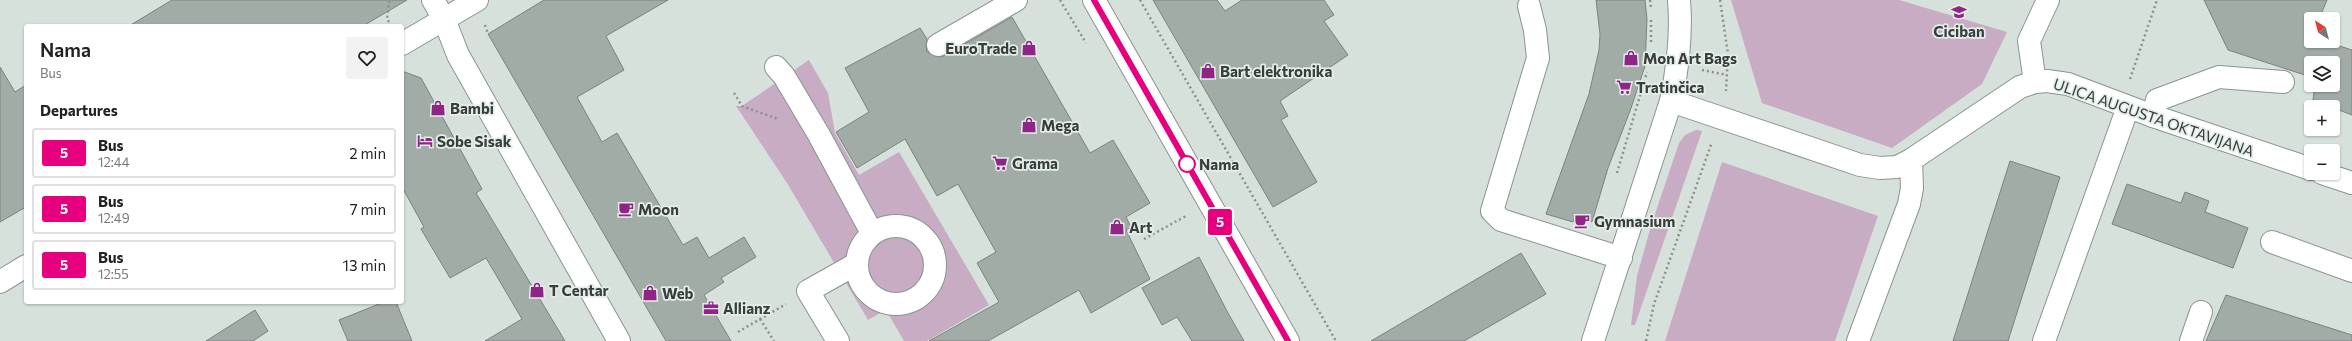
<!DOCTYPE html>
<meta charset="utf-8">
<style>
:root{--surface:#fff;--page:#f2f2f2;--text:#222;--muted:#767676;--line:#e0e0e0}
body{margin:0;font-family:Commissioner,sans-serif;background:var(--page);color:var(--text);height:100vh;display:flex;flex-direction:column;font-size:15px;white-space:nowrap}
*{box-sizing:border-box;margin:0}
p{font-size:13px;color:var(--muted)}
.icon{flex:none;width:22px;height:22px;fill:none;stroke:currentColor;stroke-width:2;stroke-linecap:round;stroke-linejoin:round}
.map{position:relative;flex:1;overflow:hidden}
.sheet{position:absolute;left:24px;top:24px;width:380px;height:280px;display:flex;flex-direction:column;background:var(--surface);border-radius:4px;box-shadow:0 1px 3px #0004}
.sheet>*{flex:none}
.badge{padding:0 8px;border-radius:3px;font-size:14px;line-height:26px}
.needle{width:26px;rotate:324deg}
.controls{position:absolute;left:2304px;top:12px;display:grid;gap:8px}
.controls a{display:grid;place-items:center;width:36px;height:36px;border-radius:4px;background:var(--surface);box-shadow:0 1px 3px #0004;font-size:20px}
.map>.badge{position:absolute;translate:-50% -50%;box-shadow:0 0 0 2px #fff}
h2{padding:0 16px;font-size:15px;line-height:36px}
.round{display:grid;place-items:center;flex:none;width:42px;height:42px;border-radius:4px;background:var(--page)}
.overview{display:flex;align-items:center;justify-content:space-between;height:68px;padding:0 16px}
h1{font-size:19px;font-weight:600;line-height:30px}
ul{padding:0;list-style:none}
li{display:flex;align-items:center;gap:12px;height:50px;margin:0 8px 6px;padding:0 8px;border:2px solid var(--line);border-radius:4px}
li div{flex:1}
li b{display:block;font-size:15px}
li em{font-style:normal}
li .badge{min-width:44px;font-weight:700;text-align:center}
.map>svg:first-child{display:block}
.green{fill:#c8acc3}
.building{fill:#a2aca7;stroke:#7a837e}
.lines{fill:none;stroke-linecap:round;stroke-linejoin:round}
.minor-casing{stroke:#8b948f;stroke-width:24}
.path{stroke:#8a918d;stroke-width:2.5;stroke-dasharray:2 3;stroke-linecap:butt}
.minor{stroke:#fff;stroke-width:22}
.line-casing{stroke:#fff;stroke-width:9}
.line{stroke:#e6007e;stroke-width:6}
.stop-dot{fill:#fff;stroke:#e6007e;stroke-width:2}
.labels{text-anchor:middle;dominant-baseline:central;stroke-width:3.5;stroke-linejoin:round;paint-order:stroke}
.poi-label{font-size:15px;font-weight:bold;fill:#393d3b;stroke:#e4eee9;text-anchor:start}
.street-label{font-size:15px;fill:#393d3b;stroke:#e4eee9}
.stop-label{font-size:15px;font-weight:bold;fill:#393d3b;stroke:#e4eee9;text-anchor:start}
</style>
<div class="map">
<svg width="2352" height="341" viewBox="0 0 2352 341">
<rect width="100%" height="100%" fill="#d7e1dc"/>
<g class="green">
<polygon points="1731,0 1899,0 2007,32 1982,84 1892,148 1762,103"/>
<polygon points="809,60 828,93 835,133 859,175 899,152 989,305 927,341 904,341 886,310 868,320 787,183 736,106 742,106"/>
<polygon points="1696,130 1702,131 1635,325 1631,325 1637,276 1651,226 1679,143 1685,135"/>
<polygon points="1722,162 1878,216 1835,341 1665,341"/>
</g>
<g class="building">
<polygon points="172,0 407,0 363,26 129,26"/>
<polygon points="544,0 668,0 606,36 624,70 577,97 602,142 617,133 683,245 697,237 709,258 744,237 756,257 721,278 724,282 704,295 731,341 666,341 488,34"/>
<polygon points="1153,0 1217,0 1225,11 1242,0 1324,0 1334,15 1324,21 1348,55 1280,101 1288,116 1281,120 1317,182 1273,207"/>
<polygon points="1596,0 1645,0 1647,19 1645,66 1630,111 1608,168 1592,222 1575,216 1573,222 1546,214 1589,94 1599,50 1600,34"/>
<polygon points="2204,0 2327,0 2319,19 2311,19 2311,41 2324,41 2352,50 2352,115 2313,100 2315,85 2333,85 2333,63 2311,63 2311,77 2228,50"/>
<polygon points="1012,17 1090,153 1113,140 1150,203 1126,217 1131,227 1126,230 1150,279 1091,313 1079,290 988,341 929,341 999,302 977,263 996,252 958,184 937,196 905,139 857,168 836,132 869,112 845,68 920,28 927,39 926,45 927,52 938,57 944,56"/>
<polygon points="0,67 15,92 26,85 26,207 0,222"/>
<polygon points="402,71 421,78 482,189 476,193 565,341 485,341 522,319 486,258 450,278 421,229 424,227 402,187"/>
<polygon points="2010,161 2060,177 2008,341 1953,341"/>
<polygon points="2127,184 2181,203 2185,192 2209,201 2205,212 2248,228 2233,268 2112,224"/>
<polygon points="1521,253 1546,294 1464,341 1371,341"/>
<polygon points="1199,257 1228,313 1244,341 1192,341 1177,317 1162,325 1142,288"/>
<polygon points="2226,295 2352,335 2352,341 2206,341"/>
<polygon points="384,302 396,302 412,341 348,341 339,320"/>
<polygon points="255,310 268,331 253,341 206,341"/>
</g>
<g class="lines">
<g class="minor-casing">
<g id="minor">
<polyline points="433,0 444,19 458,55 619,341"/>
<polyline points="1094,0 1288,341"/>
<polyline points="1529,6 1535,30 1538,58 1492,211 1501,220 1621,258"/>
<polyline points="402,44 477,0"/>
<polyline points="938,45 1016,0"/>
<polyline points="776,67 784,76 819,135 872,233"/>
<polyline points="2035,82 2029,41 2048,0"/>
<polyline points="1671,101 1860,165 1880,168 1897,167 1911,160 2020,87 2035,82 2047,81 2068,84 2153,116 2311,169"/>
<polyline points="2153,116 2157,100 2219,77 2283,82"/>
<polyline points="2322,173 2352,183"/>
<circle cx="896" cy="265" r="39"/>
<polyline points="2272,242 2352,271"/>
<polyline points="0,282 26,266"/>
<polyline points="838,341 808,291 856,264"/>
<path d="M1593,341l78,-240c7,-34 11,-66 8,-101"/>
<polyline points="1858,341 1909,204 1912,188 1911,160"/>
<polyline points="2044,341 2128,107"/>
<polyline points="2191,341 2201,312"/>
</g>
</g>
<g class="path">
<polyline points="1060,0 1086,43"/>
<polyline points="1140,0 1336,341"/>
<polyline points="1650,0 1651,8"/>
<polyline points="1720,0 1728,54 1726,91"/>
<polyline points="389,22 387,19 389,2 393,0"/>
<polyline points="485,25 488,34"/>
<polyline points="1651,42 1651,19"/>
<polyline points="1702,70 1727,75"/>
<polyline points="2130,79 2157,0"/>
<polyline points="734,93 742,106 778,119"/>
<polyline points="1617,173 1647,72"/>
<polyline points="1144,239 1186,216"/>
<polyline points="760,319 774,341"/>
<polyline points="738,332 786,304"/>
<polyline points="1646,341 1654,304 1712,142"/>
</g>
<use href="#minor" class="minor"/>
</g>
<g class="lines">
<g class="line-casing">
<polyline id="line" points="1094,0 1288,341"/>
</g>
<use href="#line" class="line"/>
</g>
<defs>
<g id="school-bare" transform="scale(1.2)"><path d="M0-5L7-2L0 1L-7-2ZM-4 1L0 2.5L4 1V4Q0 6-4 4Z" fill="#902487" stroke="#e4eee9" stroke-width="2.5" paint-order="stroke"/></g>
<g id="shop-bare" transform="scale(1.2)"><path d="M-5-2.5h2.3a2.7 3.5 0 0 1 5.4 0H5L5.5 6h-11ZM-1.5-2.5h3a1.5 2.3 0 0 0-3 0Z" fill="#902487" stroke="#e4eee9" stroke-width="2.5" paint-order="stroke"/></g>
<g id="supermarket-bare" transform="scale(1.2)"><path d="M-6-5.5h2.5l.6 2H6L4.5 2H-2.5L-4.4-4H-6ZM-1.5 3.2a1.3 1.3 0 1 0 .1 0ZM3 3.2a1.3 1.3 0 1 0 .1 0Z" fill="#902487" stroke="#e4eee9" stroke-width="2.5" paint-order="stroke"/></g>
<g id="hotel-bare" transform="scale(1.2)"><path d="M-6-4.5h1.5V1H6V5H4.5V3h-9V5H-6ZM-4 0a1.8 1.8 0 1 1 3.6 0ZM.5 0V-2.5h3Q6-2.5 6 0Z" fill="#902487" stroke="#e4eee9" stroke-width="2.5" paint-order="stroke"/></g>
<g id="cafe-bare" transform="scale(1.2)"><path d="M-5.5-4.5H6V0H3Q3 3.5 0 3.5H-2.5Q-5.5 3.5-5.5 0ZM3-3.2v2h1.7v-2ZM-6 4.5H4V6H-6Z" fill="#902487" stroke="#e4eee9" stroke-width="2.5" paint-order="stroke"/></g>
<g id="office-bare" transform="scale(1.2)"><path d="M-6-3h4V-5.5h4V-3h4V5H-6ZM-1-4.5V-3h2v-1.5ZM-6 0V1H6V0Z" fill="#902487" stroke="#e4eee9" stroke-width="2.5" paint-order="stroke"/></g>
</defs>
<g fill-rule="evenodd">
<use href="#school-bare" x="1959" y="12"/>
<use href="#shop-bare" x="1029" y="48"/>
<use href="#shop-bare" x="1631" y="58"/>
<use href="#shop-bare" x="1208" y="71"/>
<use href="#supermarket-bare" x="1624" y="87"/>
<use href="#shop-bare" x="438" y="108"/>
<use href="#shop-bare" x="1029" y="125"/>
<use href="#hotel-bare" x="425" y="141"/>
<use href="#supermarket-bare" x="1000" y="163"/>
<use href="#cafe-bare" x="626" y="209"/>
<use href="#cafe-bare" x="1582" y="221"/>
<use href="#shop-bare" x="1117" y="227"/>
<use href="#shop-bare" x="537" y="290"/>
<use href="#shop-bare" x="650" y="293"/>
<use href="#office-bare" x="711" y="308"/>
</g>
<circle class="stop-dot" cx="1187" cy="164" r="8"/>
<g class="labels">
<g class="poi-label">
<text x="1959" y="31" text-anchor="middle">Ciciban</text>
<text x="1017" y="48" text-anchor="end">EuroTrade</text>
<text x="1643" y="58">Mon Art Bags</text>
<text x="1220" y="71">Bart elektronika</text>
<text x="1636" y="87">Tratinčica</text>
<text x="450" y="108">Bambi</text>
<text x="1041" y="125">Mega</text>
<text x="437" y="141">Sobe Sisak</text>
<text x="1012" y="163">Grama</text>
<text x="638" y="209">Moon</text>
<text x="1594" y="221">Gymnasium</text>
<text x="1129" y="227">Art</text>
<text x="549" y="290">T Centar</text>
<text x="662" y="293">Web</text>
<text x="723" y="308">Allianz</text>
</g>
<g class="street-label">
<text transform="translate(2154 117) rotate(19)">ULICA AUGUSTA OKTAVIJANA</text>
</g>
<g class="stop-label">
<text x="1199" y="164">Nama</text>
</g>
</g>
</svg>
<div class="controls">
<a><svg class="needle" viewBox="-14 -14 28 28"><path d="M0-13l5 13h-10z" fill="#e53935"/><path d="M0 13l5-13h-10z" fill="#767676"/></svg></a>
<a><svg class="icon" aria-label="layers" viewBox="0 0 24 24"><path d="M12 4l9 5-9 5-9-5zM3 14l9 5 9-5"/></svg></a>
<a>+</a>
<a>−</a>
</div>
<b class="badge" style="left:1220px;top:222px;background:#e6007e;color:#fff">5</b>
<section class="sheet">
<div class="overview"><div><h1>Nama</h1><p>Bus</p></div><a class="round"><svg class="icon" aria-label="heart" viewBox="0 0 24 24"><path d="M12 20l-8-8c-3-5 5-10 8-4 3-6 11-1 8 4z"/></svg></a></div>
<h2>Departures</h2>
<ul>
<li><span class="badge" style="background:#e6007e;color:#fff">5</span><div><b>Bus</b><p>12:44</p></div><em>2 min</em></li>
<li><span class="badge" style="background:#e6007e;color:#fff">5</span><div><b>Bus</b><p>12:49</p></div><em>7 min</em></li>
<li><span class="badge" style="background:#e6007e;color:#fff">5</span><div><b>Bus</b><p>12:55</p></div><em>13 min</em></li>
</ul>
</section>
</div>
